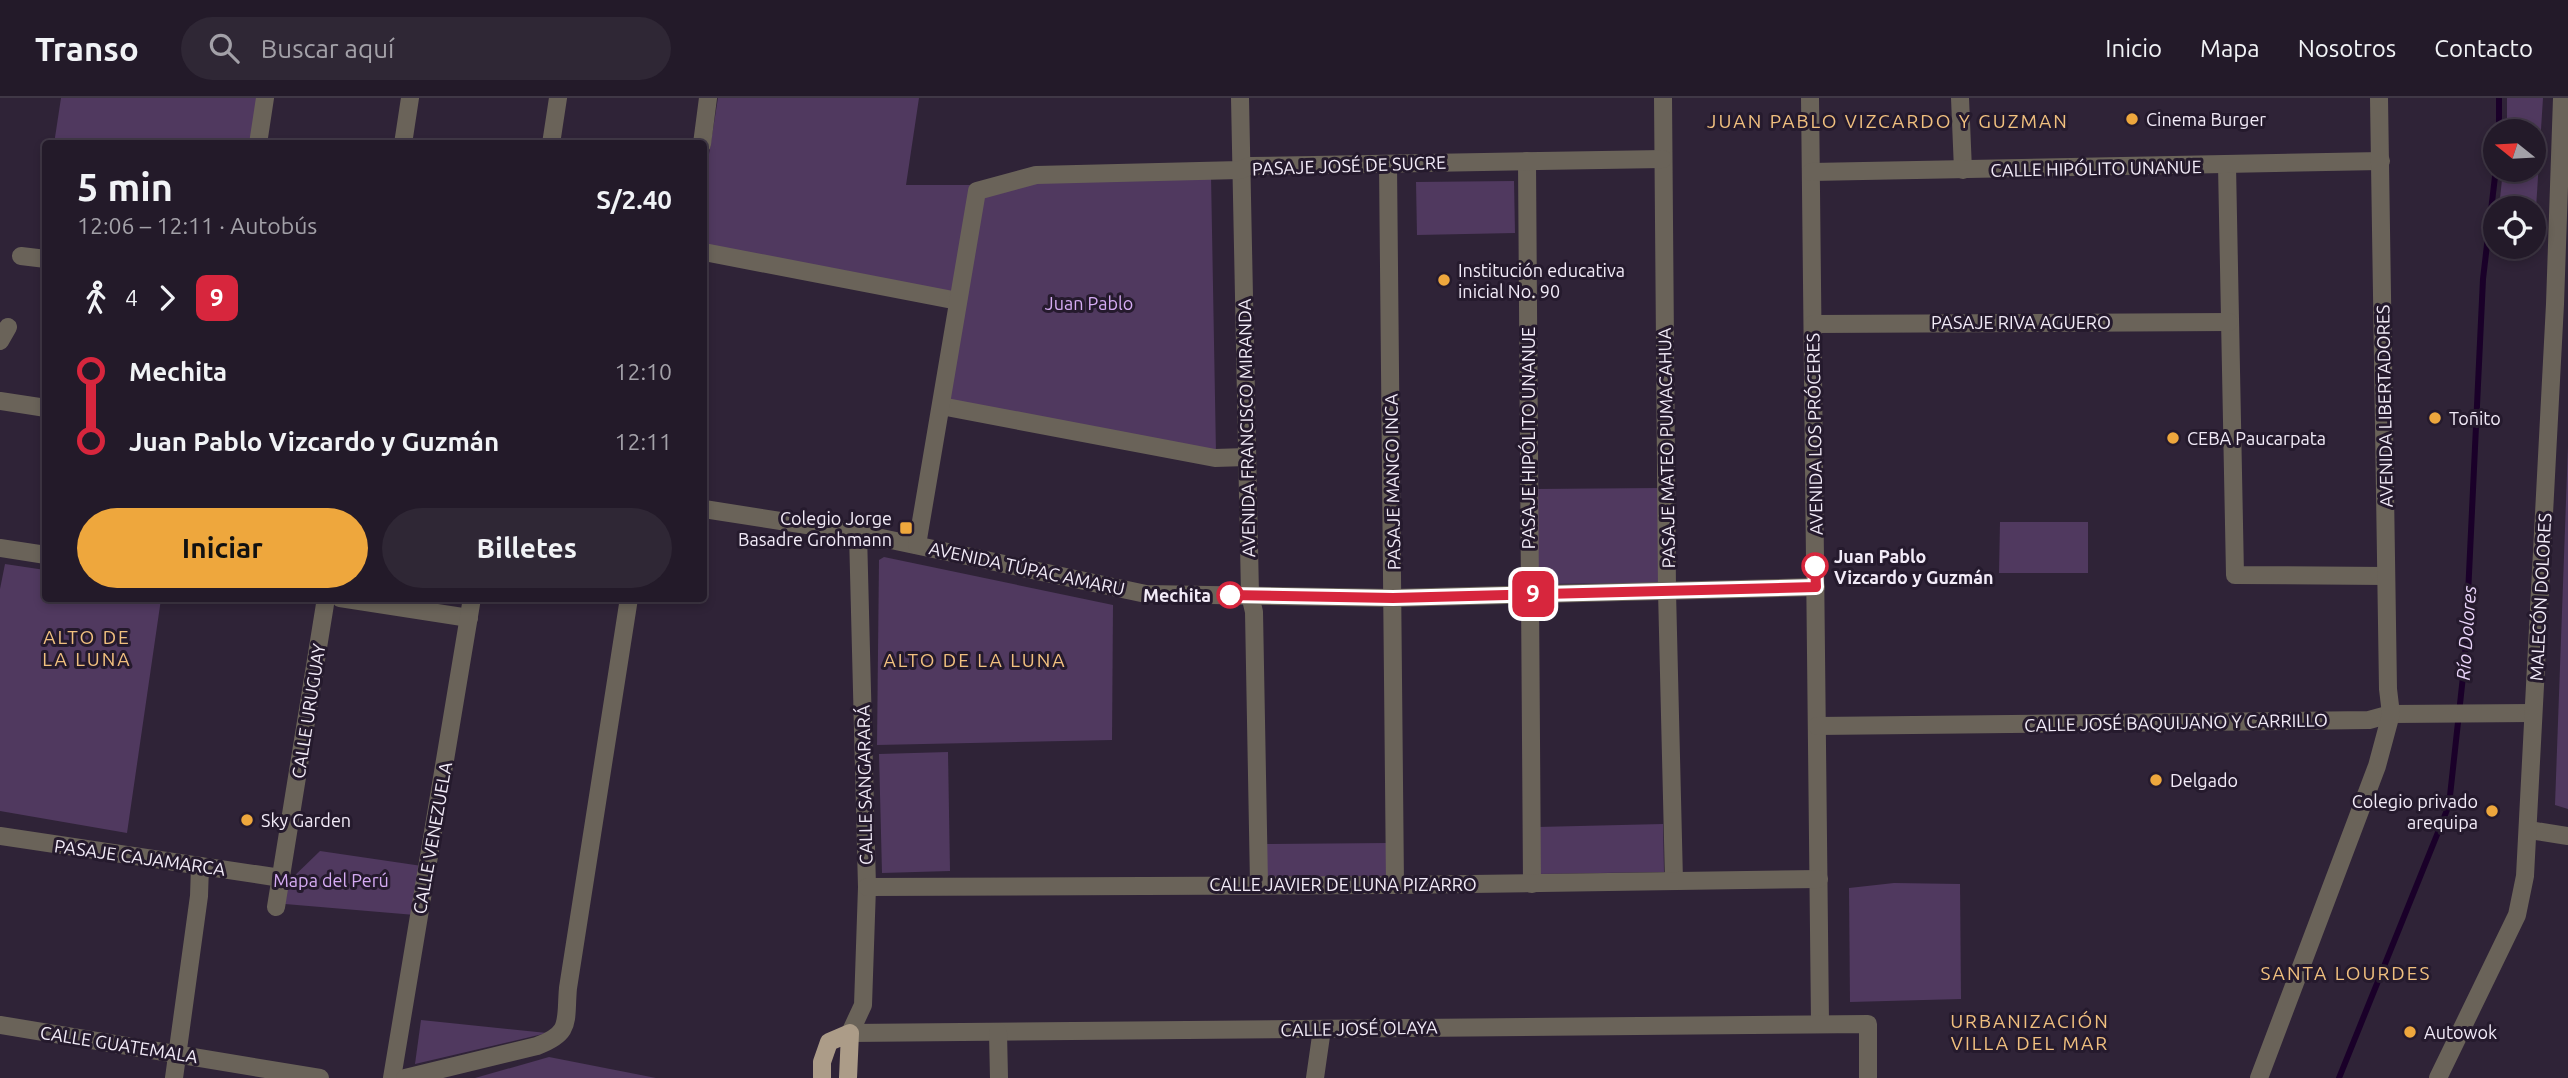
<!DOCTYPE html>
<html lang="es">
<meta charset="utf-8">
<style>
:root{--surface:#231a29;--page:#2f2735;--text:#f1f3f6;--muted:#a3a1a8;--line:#403846;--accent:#eea73d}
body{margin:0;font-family:Ubuntu,sans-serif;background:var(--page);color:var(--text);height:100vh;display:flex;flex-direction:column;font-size:26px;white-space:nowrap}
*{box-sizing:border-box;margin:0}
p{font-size:23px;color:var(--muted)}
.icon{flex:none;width:38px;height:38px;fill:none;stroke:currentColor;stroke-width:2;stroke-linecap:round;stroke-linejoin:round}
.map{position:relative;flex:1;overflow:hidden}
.side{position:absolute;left:42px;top:42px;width:665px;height:462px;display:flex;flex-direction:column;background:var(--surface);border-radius:7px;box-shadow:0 4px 10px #0003,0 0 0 2px var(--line)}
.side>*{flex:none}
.badge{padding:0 14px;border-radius:10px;font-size:24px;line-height:46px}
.needle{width:46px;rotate:288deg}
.tools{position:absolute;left:2483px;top:21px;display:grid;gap:14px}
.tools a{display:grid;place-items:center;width:63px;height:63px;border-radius:50%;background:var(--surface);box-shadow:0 4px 10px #0003,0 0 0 2px var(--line);font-size:35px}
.map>.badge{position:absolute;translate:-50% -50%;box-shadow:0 0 0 4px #fff}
.legs{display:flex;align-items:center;gap:10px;height:77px;padding:0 35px;font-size:23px}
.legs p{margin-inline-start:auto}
.summary{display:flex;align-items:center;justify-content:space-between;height:119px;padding:0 35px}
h1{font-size:38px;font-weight:700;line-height:52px}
.primary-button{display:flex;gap:14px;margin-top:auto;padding:14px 35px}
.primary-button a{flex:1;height:80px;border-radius:42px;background:var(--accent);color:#111;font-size:28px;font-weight:700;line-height:80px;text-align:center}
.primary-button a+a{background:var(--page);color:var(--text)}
ul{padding:0 35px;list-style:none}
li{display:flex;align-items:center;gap:24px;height:70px;font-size:26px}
li i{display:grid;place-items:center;width:10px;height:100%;margin:0 9px;background:currentColor}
li i::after{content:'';width:18px;height:18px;margin:-9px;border:5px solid;border-radius:50%;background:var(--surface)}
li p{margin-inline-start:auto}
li:first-child i{background:linear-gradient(#0000 50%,currentColor 0)}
li:last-child i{background:linear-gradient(currentColor 50%,#0000 0)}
header{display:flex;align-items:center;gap:42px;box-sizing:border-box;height:98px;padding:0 35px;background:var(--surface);border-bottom:2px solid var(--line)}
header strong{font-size:33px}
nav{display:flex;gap:38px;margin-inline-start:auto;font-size:24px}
.search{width:490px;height:63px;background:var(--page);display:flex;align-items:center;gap:18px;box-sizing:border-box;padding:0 24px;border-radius:38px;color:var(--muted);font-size:26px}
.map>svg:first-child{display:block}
.green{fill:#50395f}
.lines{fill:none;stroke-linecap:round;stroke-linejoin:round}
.stream{stroke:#1a0029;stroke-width:6}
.minor{stroke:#6a6359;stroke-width:18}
.major{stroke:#ac9c88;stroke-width:18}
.line-1-casing{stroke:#fff;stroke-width:16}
.line-1{stroke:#d7263d;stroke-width:10}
.poi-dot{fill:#eea73d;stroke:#251a2d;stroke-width:2.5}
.stop-1-dot{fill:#fff;stroke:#d7263d;stroke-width:3.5}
.labels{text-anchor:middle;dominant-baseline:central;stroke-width:6;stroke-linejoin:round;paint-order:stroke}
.poi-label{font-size:18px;fill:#f2ebf8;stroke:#251a2d;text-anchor:start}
.street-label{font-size:18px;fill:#f2ebf8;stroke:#251a2d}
.park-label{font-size:18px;fill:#d6acf4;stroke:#251a2d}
.stop-label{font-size:18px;font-weight:bold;fill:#f2ebf8;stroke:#251a2d;text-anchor:start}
.neighbourhood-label{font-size:19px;letter-spacing:2px;fill:#f1c07f;stroke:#251a2d}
.water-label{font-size:19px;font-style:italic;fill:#ead5fa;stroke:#251a2d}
</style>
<header>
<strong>Transo</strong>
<div class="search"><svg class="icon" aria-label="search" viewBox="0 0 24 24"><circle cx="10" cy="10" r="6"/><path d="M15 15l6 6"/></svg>Buscar aquí</div>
<nav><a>Inicio</a><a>Mapa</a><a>Nosotros</a><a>Contacto</a></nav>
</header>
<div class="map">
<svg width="2568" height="980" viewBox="0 0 2568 980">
<rect width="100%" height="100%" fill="#2f2337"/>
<g class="green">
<polygon points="61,0 257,0 250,45 54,46"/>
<polygon points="718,0 919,0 906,87 969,87 1211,77 1216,355 941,303 959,199 704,149 704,87"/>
<polygon points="2507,0 2543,0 2534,142 2534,110 2499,110 2503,72 2534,72 2534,33 2507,33"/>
<polygon points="1514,83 1515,135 1417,137 1416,84"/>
<polygon points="2568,348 2568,711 2555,707"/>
<polygon points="1660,390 1660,485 1535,486 1535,391"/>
<polygon points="2000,424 2088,424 2088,475 1999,475"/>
<polygon points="884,459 1113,507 1112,642 877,647 879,462"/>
<polygon points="5,466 45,472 46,500 161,501 127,735 0,713 0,491"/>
<polygon points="948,654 950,773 882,775 879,656"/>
<polygon points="1663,726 1664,774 1538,776 1537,729"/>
<polygon points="1388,745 1388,780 1265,780 1265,746"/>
<polygon points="320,753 422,768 415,817 285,806 287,785"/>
<polygon points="1894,785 1960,786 1961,901 1850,904 1849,790"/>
<polygon points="421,922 547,935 415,966"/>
<polygon points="549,959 656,980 475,980"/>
</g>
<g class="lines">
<g class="stream">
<polyline points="2499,33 2499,0"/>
<polyline points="2339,980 2449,707 2465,560 2483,181 2496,70"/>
</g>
<g class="minor">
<polyline points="1240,0 1250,497 1254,514 1259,786"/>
<polyline points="1663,0 1667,493 1674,783"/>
<polyline points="1810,0 1820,925"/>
<polyline points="1960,0 1963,72"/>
<polyline points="258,46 265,0"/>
<polyline points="403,46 410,0"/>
<polyline points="551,46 558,0"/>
<polyline points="702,46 708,0"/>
<polyline points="1527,63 1532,786"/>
<polyline points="1388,66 1395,787"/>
<polyline points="2227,67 2235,477 2386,478"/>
<polyline points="1811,74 2381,63"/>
<polyline points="704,154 958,203"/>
<polyline points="21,158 46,161"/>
<polyline points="1813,226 2229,224"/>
<polyline points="0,243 8,229"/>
<polyline points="0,303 46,310"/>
<polyline points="941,308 1215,360 1246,359"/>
<polyline points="704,411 858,435 1146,496 1393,500 1816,489"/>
<polyline points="858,435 867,789 863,907 850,935 1868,926 1868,980"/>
<polyline points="917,447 977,93 1036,77 1240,72 1250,68 1663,61"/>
<polyline points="0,450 46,457"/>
<polyline points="340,500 469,520"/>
<polyline points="1817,628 2369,622 2391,616 2533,615"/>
<polyline points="2529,732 2568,738"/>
<polyline points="0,738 281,780"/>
<polyline points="867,789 1395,787 1819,781"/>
<polyline points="276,809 326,500"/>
<polyline points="0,927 320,980"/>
<polyline points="998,934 999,980"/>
<polyline points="174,980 199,798 200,768"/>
<polyline points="392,980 472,500"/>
<path d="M405,980l132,-32c35,-13 28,-24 31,-58l61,-390"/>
<polyline points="1315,980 1322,931"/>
<polyline points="2259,980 2377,668 2391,616 2388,591 2379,0"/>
<polyline points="2438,980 2517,817 2525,778 2555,206 2562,0"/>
</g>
<polyline class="major" points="822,980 822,964 829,944 850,935 848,980"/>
</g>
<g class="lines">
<g class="line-1-casing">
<polyline id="line-1" points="1230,497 1393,500 1816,489 1815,468"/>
</g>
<use href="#line-1" class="line-1"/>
</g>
<g class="poi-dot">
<circle cx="2132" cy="21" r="7"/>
<circle cx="1444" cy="182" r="7"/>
<circle cx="2435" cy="320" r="7"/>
<circle cx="2173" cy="340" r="7"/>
<rect x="899" y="423" width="14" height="14" rx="3.5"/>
<circle cx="2156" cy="682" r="7"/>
<circle cx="2492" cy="713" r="7"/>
<circle cx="247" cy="722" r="7"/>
<circle cx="2410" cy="934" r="7"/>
</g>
<g class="stop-1-dot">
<circle cx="1815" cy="468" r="12"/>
<circle cx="1230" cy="497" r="12"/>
</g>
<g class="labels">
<g class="poi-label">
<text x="2146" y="21">Cinema Burger</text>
<text x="1458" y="172">Institución educativa<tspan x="1458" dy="21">inicial No. 90</tspan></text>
<text x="2449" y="320">Toñito</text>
<text x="2187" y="340">CEBA Paucarpata</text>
<text x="892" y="420" text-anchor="end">Colegio Jorge<tspan x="892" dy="21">Basadre Grohmann</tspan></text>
<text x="2170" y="682">Delgado</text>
<text x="2478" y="703" text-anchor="end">Colegio privado<tspan x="2478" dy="21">arequipa</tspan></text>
<text x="261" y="722">Sky Garden</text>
<text x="2424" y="934">Autowok</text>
</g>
<g class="street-label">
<text transform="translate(1349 67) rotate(-2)">PASAJE JOSÉ DE SUCRE</text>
<text transform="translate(2096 70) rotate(-1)">CALLE HIPÓLITO UNANUE</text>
<text x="2021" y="224">PASAJE RIVA AGUERO</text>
<text transform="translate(2384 308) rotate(-91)">AVENIDA LIBERTADORES</text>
<text transform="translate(1246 330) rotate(-91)">AVENIDA FRANCISCO MIRANDA</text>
<text transform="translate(1814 336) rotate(-91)">AVENIDA LOS PRÓCERES</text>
<text transform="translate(1528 340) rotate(-90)">PASAJE HIPÓLITO UNANUE</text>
<text transform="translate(1666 350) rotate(-91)">PASAJE MATEO PUMACAHUA</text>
<text transform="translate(1392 384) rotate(-91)">PASAJE MANCO INCA</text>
<text transform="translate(1027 470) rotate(12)">AVENIDA TÚPAC AMARU</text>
<text transform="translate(2540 499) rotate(-87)">MALECÓN DOLORES</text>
<text transform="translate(308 613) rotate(-81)">CALLE URUGUAY</text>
<text transform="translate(2176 624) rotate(-1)">CALLE JOSÉ BAQUIJANO Y CARRILLO</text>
<text transform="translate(864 687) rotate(-91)">CALLE SANGARARÁ</text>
<text transform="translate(432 740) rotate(-80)">CALLE VENEZUELA</text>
<text transform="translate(140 759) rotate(8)">PASAJE CAJAMARCA</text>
<text x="1343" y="786">CALLE JAVIER DE LUNA PIZARRO</text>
<text transform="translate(1359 930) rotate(-1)">CALLE JOSÉ OLAYA</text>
<text transform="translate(119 946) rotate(9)">CALLE GUATEMALA</text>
</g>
<g class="park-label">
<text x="1089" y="205">Juan Pablo</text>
<text x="331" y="782">Mapa del Perú</text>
</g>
<g class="stop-label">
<text x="1834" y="458">Juan Pablo<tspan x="1834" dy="21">Vizcardo y Guzmán</tspan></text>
<text x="1211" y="497" text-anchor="end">Mechita</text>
</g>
<g class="neighbourhood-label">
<text x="1888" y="23">JUAN PABLO VIZCARDO Y GUZMAN</text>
<text x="87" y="539">ALTO DE<tspan x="87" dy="22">LA LUNA</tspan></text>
<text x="975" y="562">ALTO DE LA LUNA</text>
<text x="2346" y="875">SANTA LOURDES</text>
<text x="2030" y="923">URBANIZACIÓN<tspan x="2030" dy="22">VILLA DEL MAR</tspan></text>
</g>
<g class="water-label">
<text transform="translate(2466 535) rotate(-86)">Río Dolores</text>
</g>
</g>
</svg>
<div class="tools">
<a><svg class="needle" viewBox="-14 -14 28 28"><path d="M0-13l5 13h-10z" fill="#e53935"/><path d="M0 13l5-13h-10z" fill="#a3a1a8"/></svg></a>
<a><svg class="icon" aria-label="locate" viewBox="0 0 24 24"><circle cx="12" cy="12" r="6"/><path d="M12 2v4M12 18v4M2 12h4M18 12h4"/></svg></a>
</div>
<b class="badge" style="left:1533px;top:496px;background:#d7263d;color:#fff">9</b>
<section class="side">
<div class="summary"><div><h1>5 min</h1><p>12:06 – 12:11 · Autobús</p></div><b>S/2.40</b></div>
<div class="legs"><svg class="icon" aria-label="walk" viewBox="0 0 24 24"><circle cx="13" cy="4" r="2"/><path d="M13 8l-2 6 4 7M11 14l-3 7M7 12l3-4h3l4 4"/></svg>4<svg class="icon" aria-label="forward" viewBox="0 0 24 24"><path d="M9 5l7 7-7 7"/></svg><b class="badge" style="background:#d7263d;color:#fff">9</b></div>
<ul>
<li><i style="color:#d7263d"></i><b>Mechita</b><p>12:10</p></li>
<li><i style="color:#d7263d"></i><b>Juan Pablo Vizcardo y Guzmán</b><p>12:11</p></li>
</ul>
<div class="primary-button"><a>Iniciar</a><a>Billetes</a></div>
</section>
</div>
